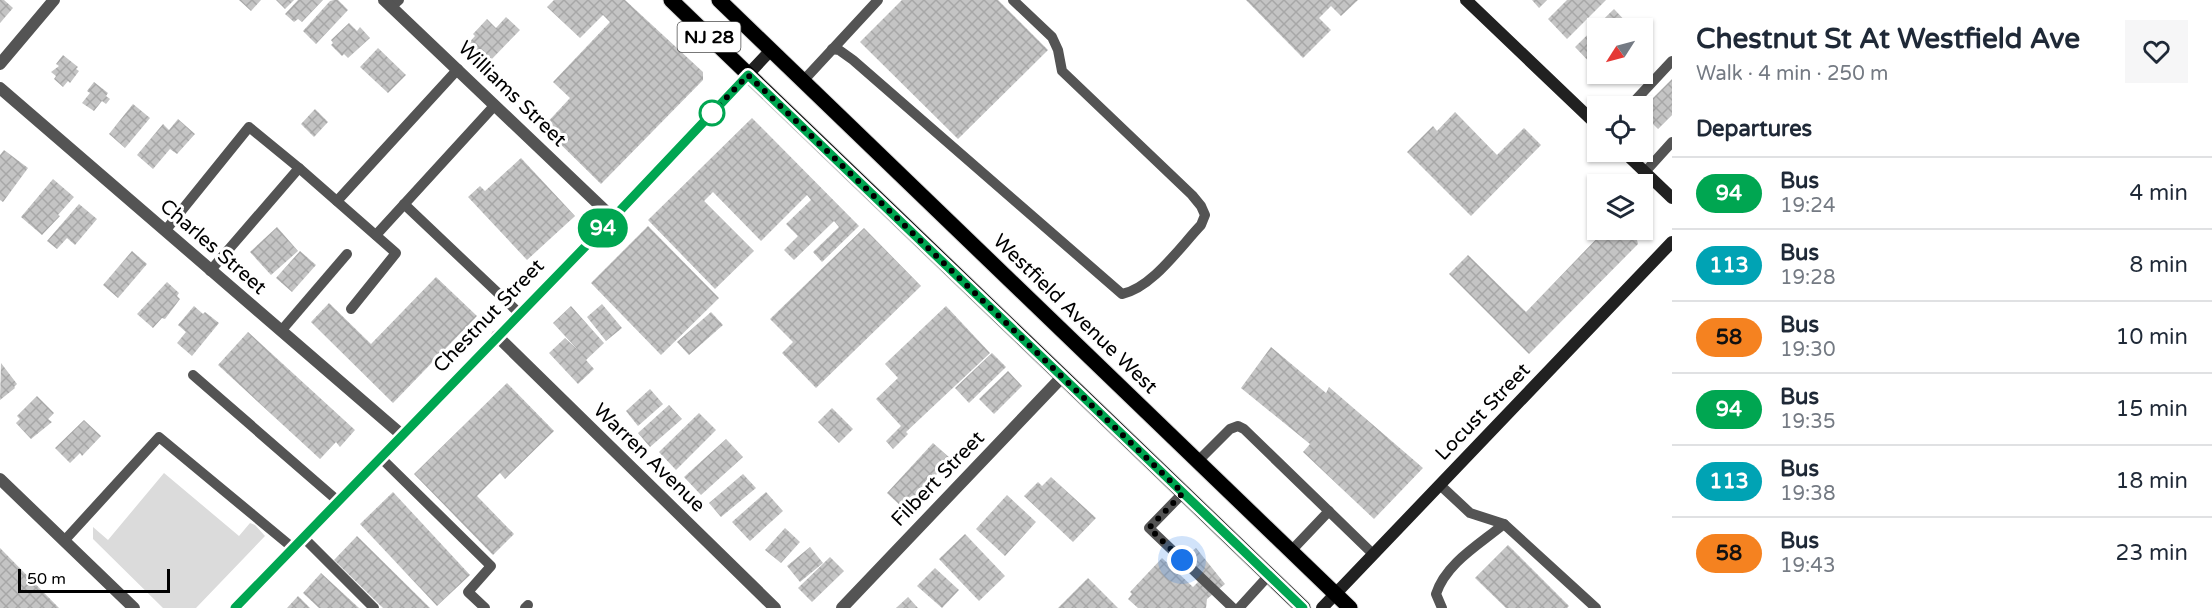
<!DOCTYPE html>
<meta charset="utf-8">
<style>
:root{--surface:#fff;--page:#f6f6f7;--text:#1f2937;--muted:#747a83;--line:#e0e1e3}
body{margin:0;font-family:"Varela Round",sans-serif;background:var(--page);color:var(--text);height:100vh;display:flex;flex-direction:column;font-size:22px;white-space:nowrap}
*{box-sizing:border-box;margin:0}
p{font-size:20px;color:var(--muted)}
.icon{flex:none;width:33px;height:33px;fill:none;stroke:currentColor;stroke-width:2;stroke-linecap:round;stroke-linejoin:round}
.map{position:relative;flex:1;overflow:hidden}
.drawer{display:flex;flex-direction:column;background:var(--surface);width:540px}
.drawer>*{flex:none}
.badge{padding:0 12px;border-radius:20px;font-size:21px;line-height:39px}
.needle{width:39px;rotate:234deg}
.tools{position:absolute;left:1587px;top:18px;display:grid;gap:12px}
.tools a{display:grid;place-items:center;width:66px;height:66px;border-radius:0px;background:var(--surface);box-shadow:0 2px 4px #0004;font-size:30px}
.scale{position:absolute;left:18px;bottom:15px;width:152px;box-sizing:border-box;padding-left:6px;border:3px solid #000;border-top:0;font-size:16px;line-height:21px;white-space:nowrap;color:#000;-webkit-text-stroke:4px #fff;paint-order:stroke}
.you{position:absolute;width:30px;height:30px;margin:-15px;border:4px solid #fff;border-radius:50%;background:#1a73e8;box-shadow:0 0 0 9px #1a73e833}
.map>.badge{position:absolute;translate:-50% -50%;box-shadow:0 0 0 3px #fff}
h2{padding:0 24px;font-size:22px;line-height:54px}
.round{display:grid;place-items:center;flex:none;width:63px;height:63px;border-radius:0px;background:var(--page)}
.summary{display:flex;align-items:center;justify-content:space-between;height:102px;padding:0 24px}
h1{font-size:28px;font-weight:800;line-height:45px}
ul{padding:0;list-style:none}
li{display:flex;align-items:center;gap:18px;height:72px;padding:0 24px;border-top:2px solid var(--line)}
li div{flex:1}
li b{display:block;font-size:22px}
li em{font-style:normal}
li .badge{min-width:66px;font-weight:700;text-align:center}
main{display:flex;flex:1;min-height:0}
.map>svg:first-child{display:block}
.park{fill:#dbdbdb}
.building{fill:url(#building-cross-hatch)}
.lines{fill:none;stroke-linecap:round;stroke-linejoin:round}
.primary-casing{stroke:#dbdbdb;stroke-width:17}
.lane{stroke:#545454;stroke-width:10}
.street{stroke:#545454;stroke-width:12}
.secondary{stroke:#212121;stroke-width:12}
.primary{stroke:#000;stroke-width:15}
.line-casing{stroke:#fff;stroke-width:14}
.line{stroke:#00a651;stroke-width:9}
.walk{stroke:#000;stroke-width:6;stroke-dasharray:0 10.8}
.stop-dot{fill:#fff;stroke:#00a651;stroke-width:3}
.labels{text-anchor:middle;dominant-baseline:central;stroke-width:6;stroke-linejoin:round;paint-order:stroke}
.shield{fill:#fff;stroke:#4c4c4c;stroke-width:1.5}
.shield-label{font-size:18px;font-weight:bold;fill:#000}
.street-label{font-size:20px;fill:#000;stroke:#fff}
</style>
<main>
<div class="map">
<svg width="1672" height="608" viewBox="0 0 1672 608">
<defs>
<pattern id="building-cross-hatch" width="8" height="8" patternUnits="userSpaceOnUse" patternTransform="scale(1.5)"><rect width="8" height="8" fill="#c4c4c4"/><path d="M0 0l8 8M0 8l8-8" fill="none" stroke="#a7a7a7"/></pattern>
</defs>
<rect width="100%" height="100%" fill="#fff"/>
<polygon class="park" points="164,473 239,536 250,523 255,525 265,536 196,608 163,608 93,539 93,527 108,540"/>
<g class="building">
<polygon points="0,0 4,0 13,8 0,23"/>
<polygon points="239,0 261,0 251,11"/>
<polygon points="276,0 294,0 285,9"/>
<polygon points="298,0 323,0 302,22 298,19 294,22 285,14"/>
<polygon points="334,0 338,0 348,10 316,44 303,31 330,1"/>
<polygon points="554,0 625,0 703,72 703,80 601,184 543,127 570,98 553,82 610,22 603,15 580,38 547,7"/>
<polygon points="902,0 998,0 1048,50 958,139 860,42"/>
<polygon points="1246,0 1358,0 1341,16 1331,6 1319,18 1331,30 1303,58"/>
<polygon points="1532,0 1547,0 1539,8"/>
<polygon points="1567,0 1606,0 1567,39 1548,19"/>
<polygon points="1614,9 1631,27 1598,28 1598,65 1595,68 1575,47"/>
<polygon points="506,17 520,30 487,64 467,45 475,36 473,34 487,19 496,28"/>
<polygon points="349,23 357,31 360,27 370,38 348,58 344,54 342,56 331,45 333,43 331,40"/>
<polygon points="378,48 406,75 388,93 360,67"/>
<polygon points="63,55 78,67 76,69 79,71 70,83 68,81 63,87 54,79 56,76 51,72 59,66 56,64"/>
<polygon points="1672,79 1672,115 1658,129 1642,113 1642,109"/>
<polygon points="94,82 108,93 106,96 110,99 106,104 102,101 94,111 82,103 90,93 87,91"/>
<polygon points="133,104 150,118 125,148 109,134"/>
<polygon points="315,109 328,122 314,137 301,124"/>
<polygon points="1455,112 1497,155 1524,128 1541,145 1471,216 1407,152 1433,126 1437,131"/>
<polygon points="752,118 859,226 822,262 813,252 839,227 834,221 794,260 784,250 798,236 786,224 811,200 807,195 761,241 713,192 704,201 754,251 715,289 648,220"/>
<polygon points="178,119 195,134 177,154 170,149 153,169 137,155 163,124 169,130"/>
<polygon points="4,150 28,168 3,202 0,200 0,155"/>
<polygon points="521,158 575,216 527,260 468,197 480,186 485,191"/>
<polygon points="53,179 74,197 58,215 60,216 42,235 21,217"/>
<polygon points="79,204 97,219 75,245 67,238 57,249 47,241"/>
<polygon points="648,226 719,298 661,355 591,283"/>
<polygon points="277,227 298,251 271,275 250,252"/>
<polygon points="864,228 921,286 816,388 782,353 793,342 770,319"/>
<polygon points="1605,230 1631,230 1640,238 1637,240 1638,244 1529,354 1449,274 1468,255 1526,312"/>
<polygon points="132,251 147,264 118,298 103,285"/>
<polygon points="300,251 316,265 292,292 276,278"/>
<polygon points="436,277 477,316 393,403 311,322 329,303 371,344"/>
<polygon points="167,282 179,293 177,296 180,299 165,319 162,318 153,328 137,314"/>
<polygon points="602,304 622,328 606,341 587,317"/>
<polygon points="194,306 203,314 205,312 219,323 192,356 177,343 186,332 178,325"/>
<polygon points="571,306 604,343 586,360 594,369 578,384 549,353 565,338 578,350 553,323"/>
<polygon points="946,306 990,353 906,432 908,434 893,449 886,441 901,426 876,399 898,378 885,364"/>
<polygon points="711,312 723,325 689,355 677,342"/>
<polygon points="248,332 355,430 340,447 336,442 320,459 218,365"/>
<polygon points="1271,347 1326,393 1329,387 1423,468 1374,519 1303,452 1310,444 1241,388"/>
<polygon points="992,353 1006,367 969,403 955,388"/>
<polygon points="1,363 17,384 14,387 15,388 0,400"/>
<polygon points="1008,371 1022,386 994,414 979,399"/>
<polygon points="507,383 554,431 505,479 500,473 477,496 514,534 493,555 414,474"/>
<polygon points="650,389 663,404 638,426 626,411"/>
<polygon points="37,396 54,413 48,419 52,422 31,439 16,423 20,419 17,416"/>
<polygon points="669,405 682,419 650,447 638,433"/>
<polygon points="832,408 853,429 839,443 818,422"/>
<polygon points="699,413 716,430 676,470 659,452"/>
<polygon points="84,420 101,436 82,456 80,453 70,463 55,448"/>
<polygon points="726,439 743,457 701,495 684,477"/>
<polygon points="933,443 951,459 904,509 887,493"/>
<polygon points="743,474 756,488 721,517 709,503"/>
<polygon points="1051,477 1096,518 1073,542 1024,496 1038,482 1042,486"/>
<polygon points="393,492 470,575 437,606 360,524"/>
<polygon points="766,492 783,511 750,541 732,522"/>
<polygon points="1007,495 1036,522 1005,556 976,529"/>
<polygon points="785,528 800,542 781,563 765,550"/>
<polygon points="965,534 1005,576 979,601 939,559"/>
<polygon points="357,536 430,608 383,608 334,560"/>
<polygon points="1508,545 1569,606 1567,608 1506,608 1475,578"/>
<polygon points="810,547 823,563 800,582 787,566"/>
<polygon points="0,548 59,608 0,608"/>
<polygon points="1196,548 1225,584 1207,599 1206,608 1138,608 1128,599 1132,594 1130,592 1162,558 1193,587 1198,582 1181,560"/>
<polygon points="830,557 844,571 812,602 798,588"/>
<polygon points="935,568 959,590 942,608 917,586"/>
<polygon points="321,573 359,608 319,608 303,593"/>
<polygon points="1088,578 1118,608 1058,608"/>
<polygon points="298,596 310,608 287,608"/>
<polygon points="908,597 918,608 896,608"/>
</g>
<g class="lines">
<g class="primary-casing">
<g id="primary">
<polyline points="671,0 1303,608"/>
<polyline points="719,0 1350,608"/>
</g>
</g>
<g class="lane">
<polyline points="391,7 399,0"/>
<path d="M832,49l7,1 14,10 269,234c30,-6 58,-47 79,-69l4,-10 -4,-9 -9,-11 -130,-124 -4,-21 -6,-13 -39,-37"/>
<polyline points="803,81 878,0"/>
<polyline points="1630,106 1672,61"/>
<polyline points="1645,172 1672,142"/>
<polyline points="337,201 458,69"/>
<polyline points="404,204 519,313"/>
<polyline points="165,231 249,127 299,168 396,253 351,309"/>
<polyline points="376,235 495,105"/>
<polyline points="210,271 299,168"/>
<polyline points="281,331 347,254"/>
<polyline points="193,375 338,501"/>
<polyline points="380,457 491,566 468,592 485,608"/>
<polyline points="1198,461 1230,429 1238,426 1244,429 1373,554"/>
<polyline points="1440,485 1470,513 1504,524 1596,608"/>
<polyline points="1183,493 1149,528 1233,608"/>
<polyline points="303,537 374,608"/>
<polyline points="64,541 159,437 293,548"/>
<polyline points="1291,551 1329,511"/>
<polyline points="525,608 528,605"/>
<polyline points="1239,608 1269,575"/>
<path d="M1442,608l-6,-14c10,-31 44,-50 68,-70"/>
</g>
<g class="street">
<polyline points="384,0 613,218"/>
<polyline points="0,64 54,0"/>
<polyline points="0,88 402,435"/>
<polyline points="497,336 775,608"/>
<polyline points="0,479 134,608"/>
<polyline points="842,608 1062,377"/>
</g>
<g class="secondary">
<polyline points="1466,0 1598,126"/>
<polyline points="1624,152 1672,198"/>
<polyline points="235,608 613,218 771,50"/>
<polyline points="1322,608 1672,242"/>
</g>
<use href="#primary" class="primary"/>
</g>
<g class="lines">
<g class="line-casing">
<polyline id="line" points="235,608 613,218 748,75 1303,608"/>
</g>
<use href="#line" class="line"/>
<polyline class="walk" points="712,113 748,75 1183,493 1149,528 1182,560"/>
</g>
<circle class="stop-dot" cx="712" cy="113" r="12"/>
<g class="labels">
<rect class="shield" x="677.5" y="22" width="63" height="30" rx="4.5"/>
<g class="shield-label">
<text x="709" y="37">NJ 28</text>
</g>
<g class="street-label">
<text transform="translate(512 94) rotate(44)">Williams Street</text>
<text transform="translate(213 247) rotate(41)">Charles Street</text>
<text transform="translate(1075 314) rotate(44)">Westfield Avenue West</text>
<text transform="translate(489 316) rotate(-46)">Chestnut Street</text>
<text transform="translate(1483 412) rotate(-46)">Locust Street</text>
<text transform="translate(649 458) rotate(44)">Warren Avenue</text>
<text transform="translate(938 479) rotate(-46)">Filbert Street</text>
</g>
</g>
</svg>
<div class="tools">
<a><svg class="needle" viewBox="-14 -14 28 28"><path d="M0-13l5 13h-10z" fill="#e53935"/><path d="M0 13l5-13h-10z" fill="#747a83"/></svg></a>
<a><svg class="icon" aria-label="locate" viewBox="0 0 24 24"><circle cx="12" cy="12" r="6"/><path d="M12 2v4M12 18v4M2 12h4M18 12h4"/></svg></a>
<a><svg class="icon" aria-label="layers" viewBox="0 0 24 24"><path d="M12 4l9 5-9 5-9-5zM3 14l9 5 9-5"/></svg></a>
</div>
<div class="scale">50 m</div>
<div class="you" style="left:1182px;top:560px"></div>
<b class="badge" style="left:603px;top:228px;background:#00a651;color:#fff">94</b>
</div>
<section class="drawer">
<div class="summary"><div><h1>Chestnut St At Westfield Ave</h1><p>Walk · 4 min · 250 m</p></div><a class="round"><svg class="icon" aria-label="heart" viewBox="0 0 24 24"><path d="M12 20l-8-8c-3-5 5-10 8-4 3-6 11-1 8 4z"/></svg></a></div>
<h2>Departures</h2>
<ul>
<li><span class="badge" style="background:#00a651;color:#fff">94</span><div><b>Bus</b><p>19:24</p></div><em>4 min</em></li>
<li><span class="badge" style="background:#00a3b4;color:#fff">113</span><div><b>Bus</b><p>19:28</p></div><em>8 min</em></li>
<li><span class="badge" style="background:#f58220;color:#111">58</span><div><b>Bus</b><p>19:30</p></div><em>10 min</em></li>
<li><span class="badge" style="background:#00a651;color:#fff">94</span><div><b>Bus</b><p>19:35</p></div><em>15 min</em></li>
<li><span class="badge" style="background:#00a3b4;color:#fff">113</span><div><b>Bus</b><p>19:38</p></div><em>18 min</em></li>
<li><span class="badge" style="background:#f58220;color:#111">58</span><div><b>Bus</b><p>19:43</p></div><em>23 min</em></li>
</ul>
</section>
</main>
